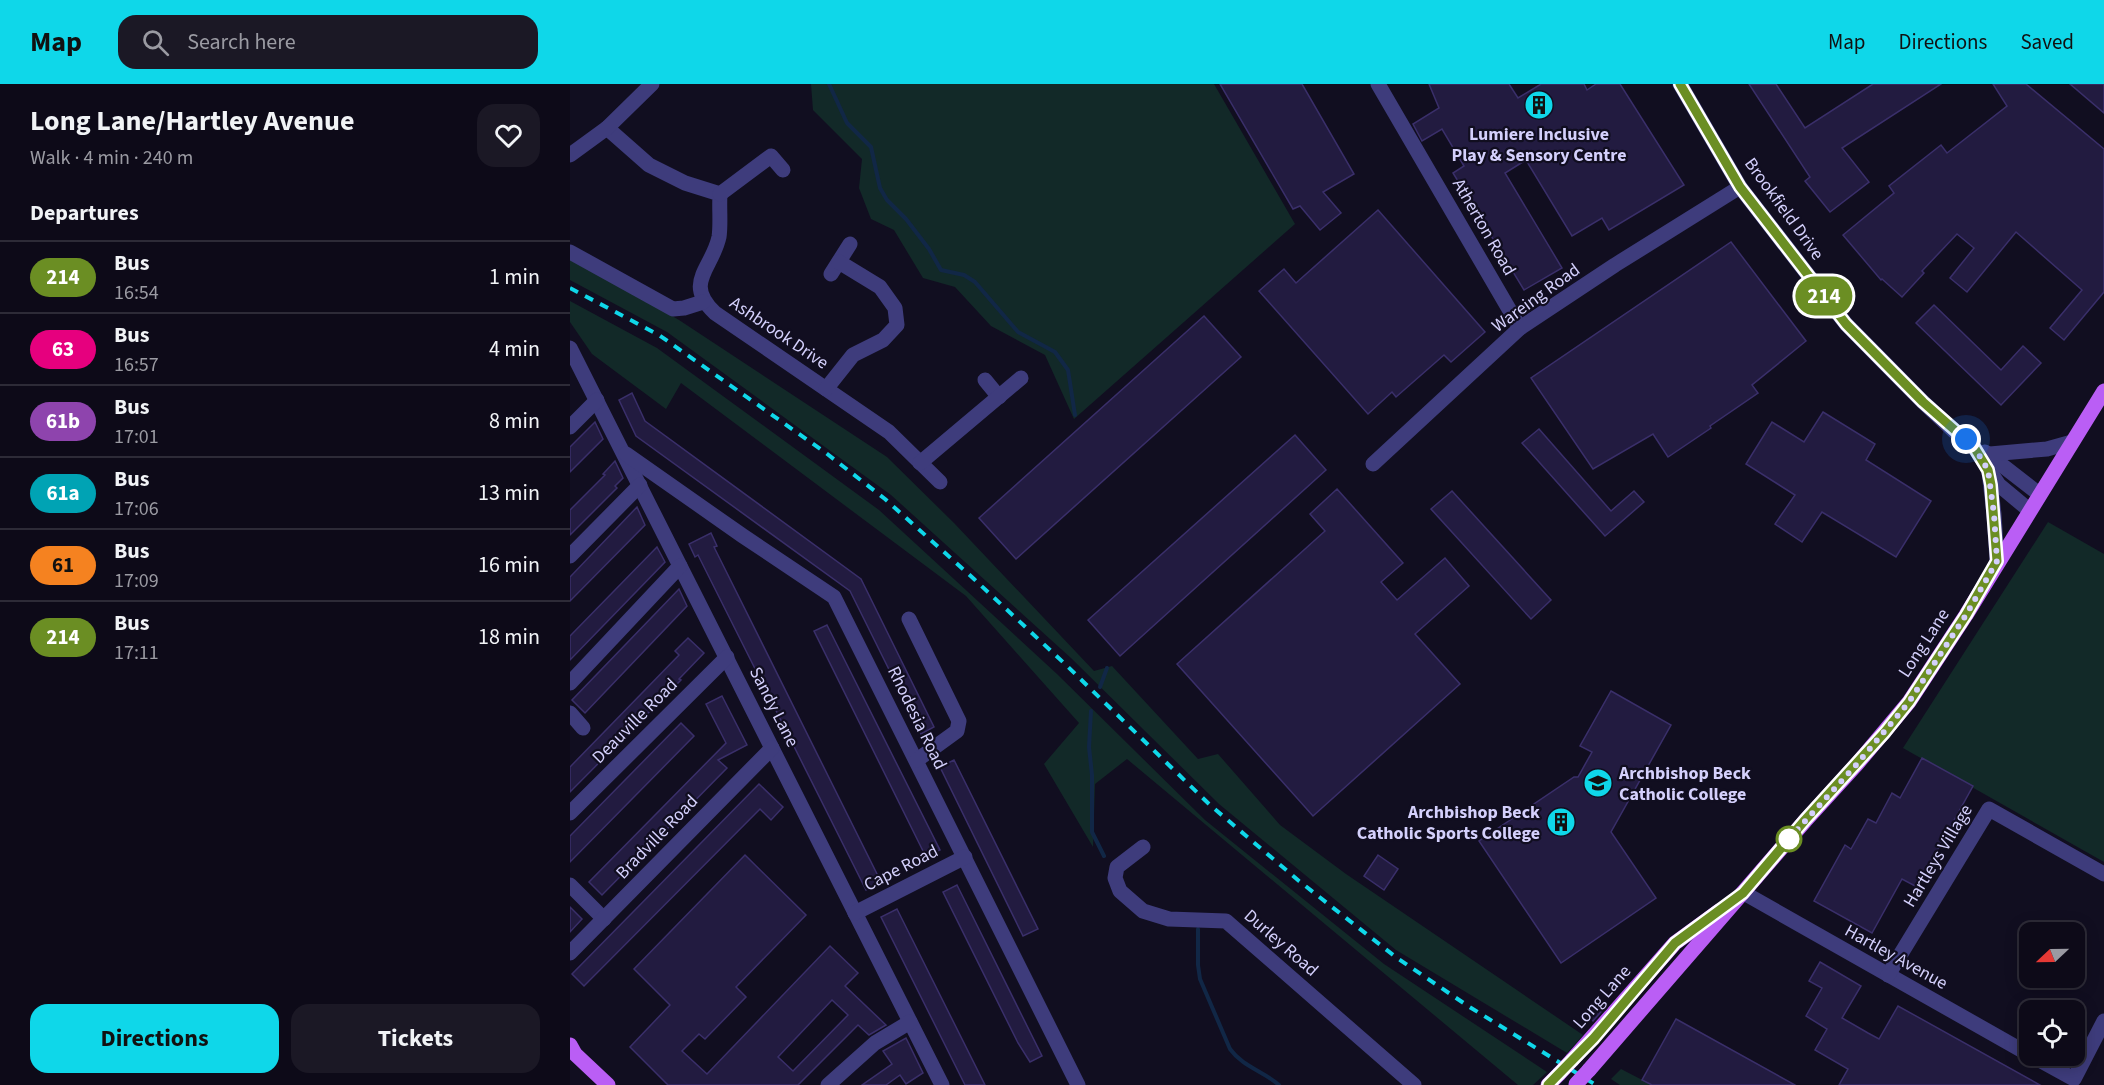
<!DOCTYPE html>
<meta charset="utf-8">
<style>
:root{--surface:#0d0a18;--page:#1b1825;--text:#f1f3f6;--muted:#9a9aa2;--line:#2d2b37;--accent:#0fd7e9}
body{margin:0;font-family:"Source Sans 3",sans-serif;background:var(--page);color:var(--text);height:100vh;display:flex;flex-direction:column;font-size:22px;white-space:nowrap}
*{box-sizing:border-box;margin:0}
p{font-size:20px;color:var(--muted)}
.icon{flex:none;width:33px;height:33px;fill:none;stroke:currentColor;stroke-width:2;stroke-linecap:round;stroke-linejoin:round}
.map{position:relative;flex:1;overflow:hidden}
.panel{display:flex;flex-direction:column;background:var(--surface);width:570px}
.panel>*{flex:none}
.badge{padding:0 12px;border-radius:20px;font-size:21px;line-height:39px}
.needle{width:39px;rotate:248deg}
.buttons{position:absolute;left:1449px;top:838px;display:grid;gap:12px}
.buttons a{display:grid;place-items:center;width:66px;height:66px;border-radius:12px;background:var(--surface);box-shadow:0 3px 15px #0003,0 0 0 2px var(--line);font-size:30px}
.you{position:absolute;width:30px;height:30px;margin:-15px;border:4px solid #fff;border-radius:50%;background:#1a73e8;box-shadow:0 0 0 9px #1a73e833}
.map>.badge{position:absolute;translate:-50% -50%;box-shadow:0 0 0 3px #fff}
h2{padding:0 30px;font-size:22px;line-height:54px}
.round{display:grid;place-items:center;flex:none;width:63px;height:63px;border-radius:18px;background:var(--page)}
.head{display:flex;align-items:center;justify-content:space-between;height:102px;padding:0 30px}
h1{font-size:28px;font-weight:700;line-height:45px}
.primary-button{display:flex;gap:12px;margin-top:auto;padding:12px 30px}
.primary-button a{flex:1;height:69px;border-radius:18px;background:var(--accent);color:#111;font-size:24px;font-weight:700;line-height:69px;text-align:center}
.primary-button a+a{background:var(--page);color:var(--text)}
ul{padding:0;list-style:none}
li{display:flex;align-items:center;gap:18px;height:72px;padding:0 30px;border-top:2px solid var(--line)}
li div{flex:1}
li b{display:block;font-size:22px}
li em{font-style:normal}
li .badge{min-width:66px;font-weight:700;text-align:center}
header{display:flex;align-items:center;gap:36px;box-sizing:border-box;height:84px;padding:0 30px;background:var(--accent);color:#111}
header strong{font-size:28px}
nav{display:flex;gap:33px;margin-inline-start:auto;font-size:21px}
.search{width:420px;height:54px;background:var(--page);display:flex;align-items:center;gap:15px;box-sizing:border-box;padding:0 21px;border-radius:18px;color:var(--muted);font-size:22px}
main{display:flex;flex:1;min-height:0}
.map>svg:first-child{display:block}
.green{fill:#122928}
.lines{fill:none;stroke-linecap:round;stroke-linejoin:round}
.stream{stroke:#112746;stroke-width:4}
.building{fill:#221b40;stroke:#3a2f6a;stroke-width:1.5;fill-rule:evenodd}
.minor{stroke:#3e3c7c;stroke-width:15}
.major{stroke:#ba5ef5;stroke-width:15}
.rail{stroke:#0fd7e9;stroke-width:4;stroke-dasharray:9 8;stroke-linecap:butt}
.major-bridge{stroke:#ba5ef5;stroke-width:15}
.line-casing{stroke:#fff;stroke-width:14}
.line{stroke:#6b8e23;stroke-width:9}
.walk{stroke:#d4d0fc;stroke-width:6;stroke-dasharray:0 10.8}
.stop-dot{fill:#fff;stroke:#6b8e23;stroke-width:3}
.labels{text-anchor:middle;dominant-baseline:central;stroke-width:4.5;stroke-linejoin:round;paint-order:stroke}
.poi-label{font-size:18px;font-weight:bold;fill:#d4d0fc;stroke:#110e20}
.street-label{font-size:18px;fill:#d4d0fc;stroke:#110e20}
</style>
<header>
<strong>Map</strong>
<div class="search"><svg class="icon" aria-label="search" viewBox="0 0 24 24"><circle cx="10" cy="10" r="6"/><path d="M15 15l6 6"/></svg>Search here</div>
<nav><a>Map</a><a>Directions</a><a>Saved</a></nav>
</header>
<main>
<section class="panel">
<div class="head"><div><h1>Long Lane/Hartley Avenue</h1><p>Walk · 4 min · 240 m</p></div><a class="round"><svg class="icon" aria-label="heart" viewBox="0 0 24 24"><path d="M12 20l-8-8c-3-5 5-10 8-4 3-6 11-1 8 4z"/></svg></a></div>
<h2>Departures</h2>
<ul>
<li><span class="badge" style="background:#6b8e23;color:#fff">214</span><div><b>Bus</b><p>16:54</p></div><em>1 min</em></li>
<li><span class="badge" style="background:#e6007e;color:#fff">63</span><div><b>Bus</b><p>16:57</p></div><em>4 min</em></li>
<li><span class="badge" style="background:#8e44ad;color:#fff">61b</span><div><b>Bus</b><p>17:01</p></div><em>8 min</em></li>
<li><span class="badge" style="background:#00a3b4;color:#fff">61a</span><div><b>Bus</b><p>17:06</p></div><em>13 min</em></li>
<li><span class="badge" style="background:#f58220;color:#111">61</span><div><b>Bus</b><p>17:09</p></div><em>16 min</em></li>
<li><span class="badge" style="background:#6b8e23;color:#fff">214</span><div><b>Bus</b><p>17:11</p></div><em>18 min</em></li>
</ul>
<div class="primary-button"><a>Directions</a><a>Tickets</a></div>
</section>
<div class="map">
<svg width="1534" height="1001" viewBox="0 0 1534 1001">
<rect width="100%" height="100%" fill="#110e20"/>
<g class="green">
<polygon points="241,0 644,0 725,140 504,335 475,271 421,242 385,203 353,194 324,146 301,135 289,104 292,75 243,26"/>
<polygon points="0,172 109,236 317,373 384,439 524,587 542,582 628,675 648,670 710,741 776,790 1013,951 997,969 826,866 649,720 501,574 321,411 97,248 0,196"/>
<polygon points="0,217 87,264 309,426 487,590 635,736 814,880 977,988 963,1001 948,1001 557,675 525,700 523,763 474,680 509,639 396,512 111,299 96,325 22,270 0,238"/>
<polygon points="1478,438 1534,470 1534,778 1333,664"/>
<polygon points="1051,985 1082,1001 1050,1001 1041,995"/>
</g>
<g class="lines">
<g class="stream">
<polyline points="259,0 277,39 301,63 310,104 317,116 336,135 359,165 371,186 394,191 405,198 448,248 485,268 498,286 505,331"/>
<polyline points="530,603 537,584"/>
<polyline points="521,627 519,663 522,691 522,748 534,772"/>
<path d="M628,845v36l2,14 30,70c13,18 33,22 49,36"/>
</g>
</g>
<g class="building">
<polygon points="650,0 732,0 784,90 753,108 771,129 750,146 730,122 723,125"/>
<polygon points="859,0 939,0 948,14 971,0 1014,0 1017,6 1026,0 1050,0 1114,101 1039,146 1032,134 1002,152 956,76 935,89 992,184 954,206 883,89 894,82 872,45 852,57 843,40 869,24"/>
<polygon points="1179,0 1206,0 1235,44 1303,0 1371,0 1272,64 1299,98 1260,128 1235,97 1240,93"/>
<polygon points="1423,0 1456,0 1534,65 1534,208 1494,256 1480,244 1512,206 1446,148 1397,208 1380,194 1404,164 1387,150 1352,187 1354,189 1332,213 1312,195 1311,196 1273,151 1324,109 1319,102 1371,61 1377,69 1437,22"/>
<polygon points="1500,0 1534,0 1534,29"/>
<polygon points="808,126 915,248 881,278 874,271 826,313 822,308 798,330 689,207 714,185 726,199"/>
<polygon points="1161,158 1236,257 1182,301 1188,309 1140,342 1141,344 1098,373 1083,350 1023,385 961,294"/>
<polygon points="1364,221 1431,286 1453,262 1471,279 1431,321 1346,239"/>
<polygon points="634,232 671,273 446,475 409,434"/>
<polygon points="62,309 75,337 291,495 364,643 351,650 280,507 66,352 49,316"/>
<polygon points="1253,328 1305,360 1296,376 1361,417 1326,473 1252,428 1232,458 1205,440 1225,411 1176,380 1202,338 1234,358"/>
<polygon points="25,338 33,355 0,388 0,363"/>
<polygon points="969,345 1041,427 1064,407 1074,418 1035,452 952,359"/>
<polygon points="725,351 756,386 550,572 518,536"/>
<polygon points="45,377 53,394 45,402 47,404 0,451 0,426 35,391 33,390"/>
<polygon points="767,405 833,479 811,498 827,516 875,474 899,502 845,550 890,600 743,732 607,580 755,447 740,430"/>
<polygon points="882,407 981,516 961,535 861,425"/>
<polygon points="67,423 75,441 0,517 0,493"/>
<polygon points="141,449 147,462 144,463 311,798 296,806 139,493 128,471 125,473 119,460"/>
<polygon points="87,463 95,478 0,576 0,552"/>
<polygon points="109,505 117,522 15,629 2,616"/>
<polygon points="257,541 370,766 356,773 244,547"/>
<polygon points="118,554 134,569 109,595 111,596 0,708 0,683 109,571 105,567"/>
<polygon points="1041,607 1101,641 1041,748 1086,814 991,879 909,757 1004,693 1008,693 1022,668 1010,662"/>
<polygon points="152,612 177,661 148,676 157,684 32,811 19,798 156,659 136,620"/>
<polygon points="111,639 124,652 0,778 0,752"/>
<polygon points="1352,674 1403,702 1347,803 1332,795 1302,849 1244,817 1275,761 1281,765 1298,735 1306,739 1322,709 1330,714"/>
<polygon points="384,676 468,845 453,852 370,683"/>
<polygon points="189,700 213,723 201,736 190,725 14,902 2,890"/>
<path d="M175,771l61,60 -70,72 10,10 -41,42 -6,-5 -17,17 25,23 123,-128 28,27 -13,13 41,39 -17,10 -11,-10 -60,60h-130l-38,-38 40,-42 -36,-36zM262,916l16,15 -55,56 -15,-14z"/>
<polygon points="808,771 828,785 814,806 794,792"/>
<polygon points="387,801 472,972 460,978 448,959 373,808"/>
<polygon points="0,823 12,835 0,848"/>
<polygon points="327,825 415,1001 395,1001 311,833"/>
<polygon points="1250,878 1291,902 1272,934 1298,949 1309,955 1328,922 1470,1001 1269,1001 1278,985 1245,966 1257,945 1236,932 1252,904 1239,897"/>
<polygon points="1030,916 1037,921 1023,937 1017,932"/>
<polygon points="1106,935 1225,1001 1082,1001 1072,996"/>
<polygon points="336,954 353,989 336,1000 330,991 316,1001 292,1001 322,980 313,967"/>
</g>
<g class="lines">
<g class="minor">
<polyline points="808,0 950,244"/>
<polyline points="1110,0 1170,103 1276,240 1353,318 1384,347 1396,355 1404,363 1429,401 1459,426"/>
<path d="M37,44l42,37 36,18 35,11c-1,14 1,30 -1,43 -7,32 -36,46 -4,76l174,119 51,50"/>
<polyline points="0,71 37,44 82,0"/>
<polyline points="150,110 201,72 213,86"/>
<polyline points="0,168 103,225 114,224 133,218"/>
<polyline points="261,190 280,160"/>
<polyline points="0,264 372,1001"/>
<polyline points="415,296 429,313"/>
<polyline points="256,305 283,271 313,256 327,241 325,224 310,203 269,178"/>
<polyline points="0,343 27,316"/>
<polyline points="1415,368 1469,410"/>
<polyline points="56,370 173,452 264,513 508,1001"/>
<polyline points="1420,370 1477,365 1502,358"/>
<polyline points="350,379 451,294"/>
<polyline points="803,380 950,244 1045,181 1170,103"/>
<polyline points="1419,388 1424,430 1427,477"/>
<polyline points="0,472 70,401"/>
<polyline points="339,535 389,637 387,647 347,676"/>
<polyline points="0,599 110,482"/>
<polyline points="0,629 13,644"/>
<polyline points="0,729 157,573"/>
<polyline points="573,763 547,783 545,794 550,807 573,827 599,835 656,837 844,1001"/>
<polyline points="0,801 34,835"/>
<polyline points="1174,809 1460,971"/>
<polyline points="285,829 395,773"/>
<polyline points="0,869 202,664"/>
<polyline points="1318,891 1419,725 1534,790"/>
<polyline points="1462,972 1504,995 1534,937"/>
<polyline points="258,1001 305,959 340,938"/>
</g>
<g class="major">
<polyline points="0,961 5,970 38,1001"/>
<polyline points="1002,976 1105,859 1149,827"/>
<polyline points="1019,986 1235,737 1287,680 1339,618 1396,531 1534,307"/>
<polyline points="978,1001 989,990"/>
</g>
<polyline class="rail" points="0,204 89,251 256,369 315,415 404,495 495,580 640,721 729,797 827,874 898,922 1026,1001"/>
<g class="major-bridge">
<polyline points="989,990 1002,976"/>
<polyline points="1006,1000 1019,986"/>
</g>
</g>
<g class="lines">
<g class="line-casing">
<polyline id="line" points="978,1001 1024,954 1105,859 1173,809 1235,736 1315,648 1339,618 1396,531 1427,477 1421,401 1418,386 1404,363 1353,318 1276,240 1170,103 1110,0"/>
</g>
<use href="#line" class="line"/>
<polyline class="walk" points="1219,755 1216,758 1287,680 1339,618 1396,531 1427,477 1424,430 1418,386 1404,363 1396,355"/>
</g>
<defs>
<g id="building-disc" transform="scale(1.5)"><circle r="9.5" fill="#0fd7e9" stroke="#110e20"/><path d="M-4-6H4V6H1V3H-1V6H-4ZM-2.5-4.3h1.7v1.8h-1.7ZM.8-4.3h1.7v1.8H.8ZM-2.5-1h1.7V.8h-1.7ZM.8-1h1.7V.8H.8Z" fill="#111"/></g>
<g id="school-disc" transform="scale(1.5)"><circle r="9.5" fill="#0fd7e9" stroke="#110e20"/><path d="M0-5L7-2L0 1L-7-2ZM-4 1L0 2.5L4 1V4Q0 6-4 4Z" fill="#111"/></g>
</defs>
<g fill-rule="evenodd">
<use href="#building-disc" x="969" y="21"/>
<use href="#school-disc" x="1028" y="699"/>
<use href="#building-disc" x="991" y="738"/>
</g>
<circle class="stop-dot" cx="1219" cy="755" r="12"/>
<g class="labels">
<g class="poi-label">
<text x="969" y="50">Lumiere Inclusive<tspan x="969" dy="21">Play &amp; Sensory Centre</tspan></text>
<text x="1049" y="689" text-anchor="start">Archbishop Beck<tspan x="1049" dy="21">Catholic College</tspan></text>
<text x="970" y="728" text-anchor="end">Archbishop Beck<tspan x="970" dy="21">Catholic Sports College</tspan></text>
</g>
<g class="street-label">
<text transform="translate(1214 125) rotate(54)">Brookfield Drive</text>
<text transform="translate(914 143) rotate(60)">Atherton Road</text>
<text transform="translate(966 214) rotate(-36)">Wareing Road</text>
<text transform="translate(209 249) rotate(34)">Ashbrook Drive</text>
<text transform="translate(1354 559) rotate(-57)">Long Lane</text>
<text transform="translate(204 623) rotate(63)">Sandy Lane</text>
<text transform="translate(347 634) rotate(64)">Rhodesia Road</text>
<text transform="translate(65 637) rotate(-45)">Deauville Road</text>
<text transform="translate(87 753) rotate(-46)">Bradville Road</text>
<text transform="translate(1368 772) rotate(-59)">Hartleys Village</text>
<text transform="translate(331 784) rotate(-27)">Cape Road</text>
<text transform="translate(711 859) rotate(41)">Durley Road</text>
<text transform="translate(1326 873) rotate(29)">Hartley Avenue</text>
<text transform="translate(1032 913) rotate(-49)">Long Lane</text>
</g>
</g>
</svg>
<div class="buttons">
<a><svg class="needle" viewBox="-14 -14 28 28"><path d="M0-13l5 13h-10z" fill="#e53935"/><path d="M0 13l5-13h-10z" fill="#9a9aa2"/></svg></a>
<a><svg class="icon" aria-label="locate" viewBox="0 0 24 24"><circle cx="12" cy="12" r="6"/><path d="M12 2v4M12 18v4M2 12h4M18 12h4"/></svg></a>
</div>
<div class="you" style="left:1396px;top:355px"></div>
<b class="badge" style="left:1254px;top:212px;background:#6b8e23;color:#fff">214</b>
</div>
</main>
